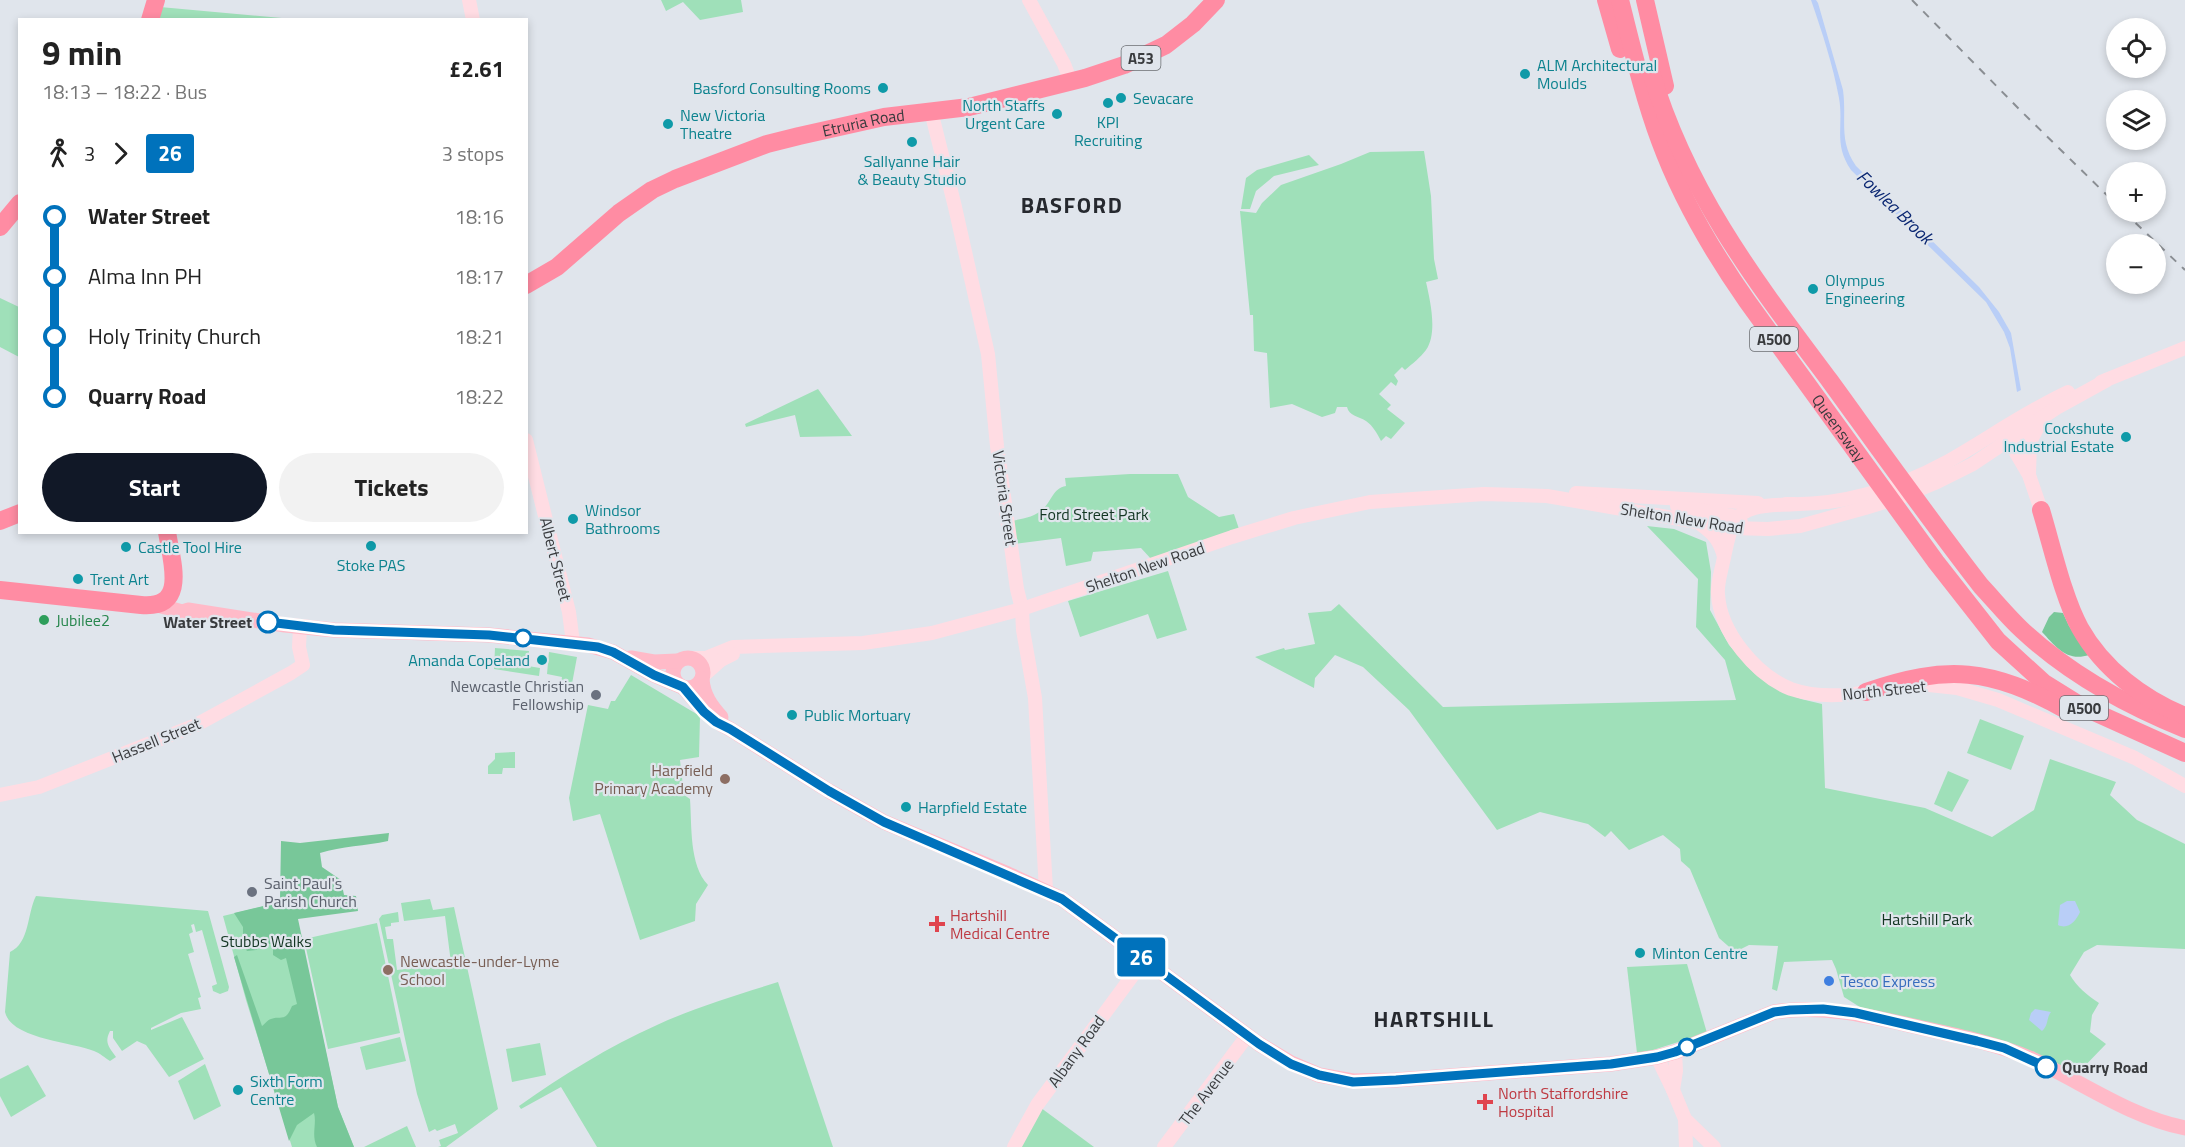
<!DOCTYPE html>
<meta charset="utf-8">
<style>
:root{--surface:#fff;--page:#f2f2f2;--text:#222;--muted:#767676;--accent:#111827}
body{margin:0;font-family:"Titillium Web",sans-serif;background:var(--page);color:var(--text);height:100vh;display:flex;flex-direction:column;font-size:22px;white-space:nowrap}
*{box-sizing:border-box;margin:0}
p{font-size:20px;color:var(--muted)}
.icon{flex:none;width:33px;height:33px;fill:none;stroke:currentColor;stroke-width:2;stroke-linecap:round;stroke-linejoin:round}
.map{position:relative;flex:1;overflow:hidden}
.sheet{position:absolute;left:18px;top:18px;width:510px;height:516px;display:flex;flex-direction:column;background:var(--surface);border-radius:0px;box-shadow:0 3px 9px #0003}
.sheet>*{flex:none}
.badge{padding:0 12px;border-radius:4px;font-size:21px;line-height:39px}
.buttons{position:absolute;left:2106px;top:18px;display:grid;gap:12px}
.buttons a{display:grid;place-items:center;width:60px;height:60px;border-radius:50%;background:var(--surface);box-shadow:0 3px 9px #0003;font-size:30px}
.map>.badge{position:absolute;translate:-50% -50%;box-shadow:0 0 0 3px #fff}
.legs{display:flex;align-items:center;gap:9px;height:66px;padding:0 24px;font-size:20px}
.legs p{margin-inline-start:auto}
.head{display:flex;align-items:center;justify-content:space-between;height:102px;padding:0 24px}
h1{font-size:33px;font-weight:700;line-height:45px}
.cta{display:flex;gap:12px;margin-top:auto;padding:12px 24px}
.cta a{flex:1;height:69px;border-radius:36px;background:var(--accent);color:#fff;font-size:24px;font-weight:700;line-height:69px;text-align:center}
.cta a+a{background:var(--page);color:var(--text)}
ul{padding:0 24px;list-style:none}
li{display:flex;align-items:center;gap:21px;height:60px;font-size:22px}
li i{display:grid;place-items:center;width:9px;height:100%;margin:0 8px;background:currentColor}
li i::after{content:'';width:15px;height:15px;margin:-8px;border:4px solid;border-radius:50%;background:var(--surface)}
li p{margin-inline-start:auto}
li:first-child i{background:linear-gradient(#0000 50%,currentColor 0)}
li:last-child i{background:linear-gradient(currentColor 50%,#0000 0)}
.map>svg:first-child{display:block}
.green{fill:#9fe0b9}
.forest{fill:#78c799}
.water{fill:#b9cef7}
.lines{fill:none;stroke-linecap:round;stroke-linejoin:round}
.secondary{stroke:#ffdce3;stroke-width:14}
.primary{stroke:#ffbac8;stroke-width:15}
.highway{stroke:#ff8ca3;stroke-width:18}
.rail{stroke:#8a8e93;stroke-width:2;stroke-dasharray:8 8;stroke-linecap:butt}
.line-1-casing{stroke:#fff;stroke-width:14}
.line-1{stroke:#0072bc;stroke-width:9}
.culture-dot{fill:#0f9aa8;stroke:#e0e5ec;stroke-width:2}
.leisure-dot{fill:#2e9e5b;stroke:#e0e5ec;stroke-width:2}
.stop-1-dot{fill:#fff;stroke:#0072bc;stroke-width:3}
.worship-dot{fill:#6b7280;stroke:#e0e5ec;stroke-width:2}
.education-dot{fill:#8d6e63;stroke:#e0e5ec;stroke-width:2}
.health-dot{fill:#e0444e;stroke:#e0e5ec;stroke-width:2}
.shop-dot{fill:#3f7fe0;stroke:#e0e5ec;stroke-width:2}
.labels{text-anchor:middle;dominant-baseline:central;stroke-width:4.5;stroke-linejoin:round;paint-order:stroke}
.shield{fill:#e0e5ec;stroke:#6b6e72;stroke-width:1.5}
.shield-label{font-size:15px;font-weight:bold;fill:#393b3e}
.culture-label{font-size:16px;fill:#0d838f;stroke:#e0e5ec;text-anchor:start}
.street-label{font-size:16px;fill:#393b3e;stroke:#e0e5ec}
.park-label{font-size:16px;fill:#123522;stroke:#e0e5ec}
.leisure-label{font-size:16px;fill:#27864d;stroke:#e0e5ec;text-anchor:start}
.stop-label{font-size:16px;font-weight:bold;fill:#393b3e;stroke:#e0e5ec;text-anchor:end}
.worship-label{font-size:16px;fill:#5b616d;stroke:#e0e5ec;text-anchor:end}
.education-label{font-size:16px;fill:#785e54;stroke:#e0e5ec;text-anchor:end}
.health-label{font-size:16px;fill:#be3a42;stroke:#e0e5ec;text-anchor:start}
.shop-label{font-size:16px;fill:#366cbe;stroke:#e0e5ec;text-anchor:start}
.water-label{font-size:18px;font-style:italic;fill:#0c2873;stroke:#e0e5ec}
.district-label{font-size:22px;font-weight:bold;letter-spacing:1.5px;fill:#26292f;stroke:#e0e5ec}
</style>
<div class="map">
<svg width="2185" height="1147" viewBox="0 0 2185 1147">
<rect width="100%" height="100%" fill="#e0e5ec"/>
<g class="green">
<polygon points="661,0 741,0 743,12 700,20 683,2 666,11"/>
<polygon points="160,7 293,19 156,20"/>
<path d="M1424,151l7,45 3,63 4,20 -12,3c4,18 12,51 0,68 -5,7 -14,14 -21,20l-3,-3 -8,8 4,6 -2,5 -5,-4 -12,12 12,11 -4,4 18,14 -14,16 -5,-3 -5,5c-4,-8 -8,-15 -15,-20 -8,-5 -17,-5 -19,-14h-10l-2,6 -13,4 -30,-13 -22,4 -3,-55 -13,-2 -1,-36h-3l-10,-104 16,2 6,-10 19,-18 60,-21 29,-12z"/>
<polygon points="1309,155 1319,165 1274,176 1256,191 1250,209 1241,209 1246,178 1257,170"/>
<polygon points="0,298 19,307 19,357 0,347"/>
<polygon points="818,389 852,436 800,437 795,415 746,427 745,424"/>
<path d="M1130,474h48l10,23 31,20 15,-3 5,15 -87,31 -11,-12 -48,4 -2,9 -25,5 -5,-28 -46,6 -4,-23c11,-2 24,-4 32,-12 8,-7 10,-21 23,-23l-1,-8z"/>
<path d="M1647,526l27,3 32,13 5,30 -1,38 19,35 25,28 16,12 31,14 21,5 3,84 100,20 67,29 42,-27 16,-51 66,23 -6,13 27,25 48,24v105l-88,-4 -13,7 -14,23c7,12 17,20 29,28l-7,12 -2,17 16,12 -28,29 -67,-29 -148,-35 -19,-12 -8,-28 -4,-9 -48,2 -7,29 -5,-2 6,-43 -29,-1 -14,7 -16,-14 -29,-69 -9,-8 -1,-12 -17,-14 -34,15 -18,-19 -6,6 -17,-13 -48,-12 -43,18 -88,-120 -46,-43 -28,-12 -20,23 -1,10 -59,-31 29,-9 1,2 30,-6 -7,-31 23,-2 8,-7 104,103 293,-7 -11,-40 -29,-33 2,-48z"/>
<polygon points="1168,571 1187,630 1157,639 1148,614 1080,637 1068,601"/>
<polygon points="495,648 529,651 528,666 540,668 539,676 494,669"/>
<polygon points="549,652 577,657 571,689 560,689 562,677 547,674"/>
<path d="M631,675l69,41 -1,41 -19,3 4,35 6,4c2,27 -1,66 18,86l-12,19 -1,17 -55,19 -40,-126 -27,7 -4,-23 19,-93 20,4 3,-8h4z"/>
<polygon points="1980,719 2024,736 2011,770 1967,753"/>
<polygon points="515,752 515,768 503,768 502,774 488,774 488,766 495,759 495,753"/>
<polygon points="1948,771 1969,780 1952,812 1934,804"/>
<path d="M36,896l172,15 21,76 -1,4 -8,3 -7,-3 -1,-5 5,-2 -15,-54 -6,2 -2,-8 -3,1 2,7 -4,2 5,18 -6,2 13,43 -3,1 3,11 -20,4 -30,15v2l31,-13 22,42 -35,18 -23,-32 -9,-4 -15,10 -9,-13v-7h-3c-6,12 -1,16 6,26l-6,4c-5,-3 -10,-8 -16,-10 -22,-9 -83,-12 -89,-39l5,-60c20,-9 17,-39 26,-56z"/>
<polygon points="430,899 433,910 454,907 498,1109 446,1147 438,1147 441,1146 439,1140 458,1133 455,1124 437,1131 435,1129 429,1132 417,1094 379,919 382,915 398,912 399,922 391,923 391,926 385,927 387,939 393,939 397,970 451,963 445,916 404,921 401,903"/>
<polygon points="285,901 297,901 298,925 338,1107 354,1147 292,1147 246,1000 223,916"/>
<polygon points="377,923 400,1033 328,1049 304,939"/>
<polygon points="1687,964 1707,1033 1653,1050 1637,1053 1627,967"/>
<path d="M778,982l55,165h-236l-36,-60 -40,22 -2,-3c44,-31 89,-59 138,-81 39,-18 80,-30 121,-43z"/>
<polygon points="400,1037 406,1061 366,1070 360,1047"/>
<polygon points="540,1043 546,1075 512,1082 506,1049"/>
<polygon points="205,1064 221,1106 194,1120 178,1081"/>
<polygon points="28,1065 46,1096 11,1117 0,1096 0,1079"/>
<polygon points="1037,1105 1094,1147 1014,1147"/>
<polygon points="407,1126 416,1147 364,1147"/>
</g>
<g class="forest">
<path d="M2054,612l9,1 6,13 20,29c-22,7 -33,-8 -47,-23l7,-15z"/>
<path d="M389,833l-1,8c-23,5 -46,5 -68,12l2,14 19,13 3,15 12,1 2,15 -60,8 40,188 16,40h-37c-6,-12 0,-23 -3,-34l-17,12 -8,16 -55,-184 3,-2 25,71c3,-2 5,-6 9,-7 11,-4 14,4 21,-13l5,-2 -11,-46 -5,2 -8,-5v-11h-9l-8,6 -9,1 -4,-6v-18l-9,-14 38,-9 8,-5 1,-58 19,2z"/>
</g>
<g class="water">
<path d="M1811,0h5l2,3 25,87c4,30 -5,50 13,76l123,121 20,25 12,21 10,57 -4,2 -7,-44 -6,-16 -18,-30 -135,-132c-18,-26 -7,-44 -12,-72 -6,-33 -17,-66 -28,-98z"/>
<path d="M2067,901h8l5,11c-4,9 -12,18 -22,13l2,-20z"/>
<path d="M2035,1009l16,3c-5,6 -2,13 -9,19l-13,-11 2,-7z"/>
</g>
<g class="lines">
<g class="secondary">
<polyline points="469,0 473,20"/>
<polyline points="1029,0 1064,64 1071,82"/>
<polyline points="931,111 955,207 988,354 997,446 1017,589 1022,609 1023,630 1035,698 1046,890"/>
<polyline points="2101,382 2185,348"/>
<polyline points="2005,434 2029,475 2041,510"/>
<polyline points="526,440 569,612 573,643"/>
<polyline points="2029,474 2030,442 2041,421"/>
<polyline points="1576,493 1758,503"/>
<path d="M1786,504c53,2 112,-15 159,-41 41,-23 80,-51 123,-71"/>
<path d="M1794,504c-21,2 -48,-1 -60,18 -6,12 -8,27 -11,40 -2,10 -6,22 -5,32 2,38 38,81 73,95 26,9 56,7 82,2"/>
<polyline points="1677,506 1737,517 1741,522"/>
<path d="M1699,523c14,10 21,17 25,34"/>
<polyline points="693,658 706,658 733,647 863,643 932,633 1022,609 1232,537 1294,518 1370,502 1484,494 1547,496 1731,528 1768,529 1800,526 1865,508 1901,497 1937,482 1973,464 2058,407 2107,380"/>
<polyline points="703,676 721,660 733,654"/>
<polyline points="1913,685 1929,685 1957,688 1998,700 2135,758 2185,786"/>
<polyline points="0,795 39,787 196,725 291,673 303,665 299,647 300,627"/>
<polyline points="1657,1057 1673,1090 1685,1119 1714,1147"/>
<polyline points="1673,1090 1676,1071 1675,1052"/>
<polyline points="1685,1119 1686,1147"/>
<polyline points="1014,1147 1037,1105 1144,960"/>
<polyline points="1164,1147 1247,1036"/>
</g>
<g class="primary">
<polyline points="158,605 182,612 188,610 285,625 334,630 489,635 588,645 613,652 654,675 678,685"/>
<circle cx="688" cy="673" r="15"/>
<polyline points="631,658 654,662 677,661"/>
<path d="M702,679c1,16 9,27 19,38"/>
<path d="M683,687c15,17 26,32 47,42l99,62 55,31 124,52 54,25 197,145 32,19 28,12 34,6 43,-1 215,-16 46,-7 18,-5 99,-40c51,-8 99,5 148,16 37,8 75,16 110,31 50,23 98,58 153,69"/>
</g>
<g class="highway">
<polyline points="1606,0 1620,49"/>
<path id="s1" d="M1620,0c12,47 23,95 40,141 21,57 52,110 87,160l189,261 62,79 46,42 37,23 104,47"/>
<polyline points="1645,0 1665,86"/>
<polyline points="150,20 156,0"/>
<path d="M1651,72c36,121 105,210 179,309 50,69 99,138 151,205 14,15 27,31 41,44 46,43 106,76 163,99"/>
<polyline points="0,227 20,203"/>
<path id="s2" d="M526,285l31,-18 62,-54 33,-23 23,-11 92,-35 32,-8 85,-19 85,-10 116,-29 39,-13 42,-20 27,-21 23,-24"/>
<path d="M2041,510c11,36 22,87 39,118 23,41 63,71 105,88"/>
<polyline points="0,521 20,513"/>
<path d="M0,590l141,15c47,4 31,-42 26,-73"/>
<path d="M1866,692c81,-28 125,-24 200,18"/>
</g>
<g class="rail">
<polyline points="1912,0 2021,111 2116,204"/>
<polyline points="2124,212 2185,270"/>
</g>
</g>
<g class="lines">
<g class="line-1-casing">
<polyline id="line-1" points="268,622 334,630 489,635 598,647 613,652 654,675 683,687 704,712 716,722 730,729 829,791 884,822 1062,899 1259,1044 1291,1064 1319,1075 1353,1082 1396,1080 1611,1064 1657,1057 1675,1052 1774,1012 1790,1010 1823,1009 1856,1013 1977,1041 2004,1048 2046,1067"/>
</g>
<use href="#line-1" class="line-1"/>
</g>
<g class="culture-dot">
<circle cx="1525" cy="74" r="6"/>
<circle cx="883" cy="88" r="6"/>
<circle cx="1121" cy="98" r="6"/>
<circle cx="1108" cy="103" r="6"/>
<circle cx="1057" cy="114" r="6"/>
<circle cx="668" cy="124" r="6"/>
<circle cx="912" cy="142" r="6"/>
<circle cx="1813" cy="289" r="6"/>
<circle cx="2126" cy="437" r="6"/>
<circle cx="573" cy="519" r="6"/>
<circle cx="371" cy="546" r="6"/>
<circle cx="126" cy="547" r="6"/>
<circle cx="78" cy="579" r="6"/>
<circle cx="542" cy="660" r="6"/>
<circle cx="792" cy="715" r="6"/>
<circle cx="906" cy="807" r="6"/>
<circle cx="1640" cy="953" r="6"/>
<circle cx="238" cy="1090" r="6"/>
</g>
<circle class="leisure-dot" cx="44" cy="620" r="6"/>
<g class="stop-1-dot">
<circle cx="268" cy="622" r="10"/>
<circle cx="523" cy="638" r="8"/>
<circle cx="1687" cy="1047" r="8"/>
<circle cx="2046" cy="1067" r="10"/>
</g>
<g class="worship-dot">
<circle cx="596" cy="695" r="6"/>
<circle cx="252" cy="892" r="6"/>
</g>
<g class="education-dot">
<circle cx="725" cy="779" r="6"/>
<circle cx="388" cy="970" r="6"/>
</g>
<g class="health-dot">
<path d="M934 915h6v6h6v6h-6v6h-6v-6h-6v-6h6z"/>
<path d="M1482 1093h6v6h6v6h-6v6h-6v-6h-6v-6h6z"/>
</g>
<circle class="shop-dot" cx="1829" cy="981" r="6"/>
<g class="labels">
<g class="shield">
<rect x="1121.5" y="46" width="39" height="24" rx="4.5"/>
<rect x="1750" y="327" width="48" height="24" rx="4.5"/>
<rect x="2060" y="696" width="48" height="24" rx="4.5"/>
</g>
<g class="shield-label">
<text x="1141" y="58">A53</text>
<text x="1774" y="339">A500</text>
<text x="2084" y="708">A500</text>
</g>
<g class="culture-label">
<text x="1537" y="65">ALM Architectural<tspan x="1537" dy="18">Moulds</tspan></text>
<text x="871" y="88" text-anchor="end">Basford Consulting Rooms</text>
<text x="1133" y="98">Sevacare</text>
<text x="1045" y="105" text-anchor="end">North Staffs<tspan x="1045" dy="18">Urgent Care</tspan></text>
<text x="680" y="115">New Victoria<tspan x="680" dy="18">Theatre</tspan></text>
<text x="1108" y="122" text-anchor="middle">KPI<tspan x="1108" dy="18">Recruiting</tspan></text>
<text x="912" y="161" text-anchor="middle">Sallyanne Hair<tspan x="912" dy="18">&amp; Beauty Studio</tspan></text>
<text x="1825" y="280">Olympus<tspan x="1825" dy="18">Engineering</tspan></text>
<text x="2114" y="428" text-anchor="end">Cockshute<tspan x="2114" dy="18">Industrial Estate</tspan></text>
<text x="585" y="510">Windsor<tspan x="585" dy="18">Bathrooms</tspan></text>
<text x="138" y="547">Castle Tool Hire</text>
<text x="371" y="565" text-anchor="middle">Stoke PAS</text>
<text x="90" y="579">Trent Art</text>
<text x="530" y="660" text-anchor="end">Amanda Copeland</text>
<text x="804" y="715">Public Mortuary</text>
<text x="918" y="807">Harpfield Estate</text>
<text x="1652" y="953">Minton Centre</text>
<text x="250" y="1081">Sixth Form<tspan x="250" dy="18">Centre</tspan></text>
</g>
<g class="street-label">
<text stroke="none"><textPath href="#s2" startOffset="381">Etruria Road</textPath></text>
<text stroke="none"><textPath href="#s1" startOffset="486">Queensway</textPath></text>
<text transform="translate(1005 498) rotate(82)">Victoria Street</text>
<text transform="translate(1682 518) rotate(9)">Shelton New Road</text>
<text transform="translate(556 559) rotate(76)">Albert Street</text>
<text transform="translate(1145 567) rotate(-19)">Shelton New Road</text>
<text transform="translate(1884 690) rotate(-6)">North Street</text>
<text transform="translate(156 740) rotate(-22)">Hassell Street</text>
<text transform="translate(1076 1051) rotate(-54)">Albany Road</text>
<text transform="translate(1206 1092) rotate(-53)">The Avenue</text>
</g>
<g class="park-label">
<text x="1094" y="514">Ford Street Park</text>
<text x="1927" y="919">Hartshill Park</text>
<text x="266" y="941">Stubbs Walks</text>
</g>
<g class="leisure-label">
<text x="56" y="620">Jubilee2</text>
</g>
<g class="stop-label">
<text x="252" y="622">Water Street</text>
<text x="2062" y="1067" text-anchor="start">Quarry Road</text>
</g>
<g class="worship-label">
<text x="584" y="686">Newcastle Christian<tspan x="584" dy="18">Fellowship</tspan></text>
<text x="264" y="883" text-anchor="start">Saint Paul's<tspan x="264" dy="18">Parish Church</tspan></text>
</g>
<g class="education-label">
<text x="713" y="770">Harpfield<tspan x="713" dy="18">Primary Academy</tspan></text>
<text x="400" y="961" text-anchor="start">Newcastle-under-Lyme<tspan x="400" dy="18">School</tspan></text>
</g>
<g class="health-label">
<text x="950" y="915">Hartshill<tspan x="950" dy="18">Medical Centre</tspan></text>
<text x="1498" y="1093">North Staffordshire<tspan x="1498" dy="18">Hospital</tspan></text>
</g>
<g class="shop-label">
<text x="1841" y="981">Tesco Express</text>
</g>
<g class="water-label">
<text transform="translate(1895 207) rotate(44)">Fowlea Brook</text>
</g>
<g class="district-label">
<text x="1072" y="205">BASFORD</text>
<text x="1434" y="1019">HARTSHILL</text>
</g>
</g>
</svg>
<div class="buttons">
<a><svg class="icon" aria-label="locate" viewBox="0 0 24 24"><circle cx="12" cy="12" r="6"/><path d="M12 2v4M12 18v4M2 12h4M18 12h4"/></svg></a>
<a><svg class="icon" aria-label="layers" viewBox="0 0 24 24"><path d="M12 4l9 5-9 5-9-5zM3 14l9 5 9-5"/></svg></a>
<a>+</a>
<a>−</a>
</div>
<b class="badge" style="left:1141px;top:957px;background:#0072bc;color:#fff">26</b>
<section class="sheet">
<div class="head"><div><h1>9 min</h1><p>18:13 – 18:22 · Bus</p></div><b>£2.61</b></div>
<div class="legs"><svg class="icon" aria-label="walk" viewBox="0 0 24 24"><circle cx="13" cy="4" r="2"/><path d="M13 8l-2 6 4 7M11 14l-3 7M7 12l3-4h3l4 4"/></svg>3<svg class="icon" aria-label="forward" viewBox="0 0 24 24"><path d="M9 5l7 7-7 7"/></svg><b class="badge" style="background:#0072bc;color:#fff">26</b><p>3 stops</p></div>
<ul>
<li><i style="color:#0072bc"></i><b>Water Street</b><p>18:16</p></li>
<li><i style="color:#0072bc"></i><span>Alma Inn PH</span><p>18:17</p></li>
<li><i style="color:#0072bc"></i><span>Holy Trinity Church</span><p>18:21</p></li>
<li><i style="color:#0072bc"></i><b>Quarry Road</b><p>18:22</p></li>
</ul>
<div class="cta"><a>Start</a><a>Tickets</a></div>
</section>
</div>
